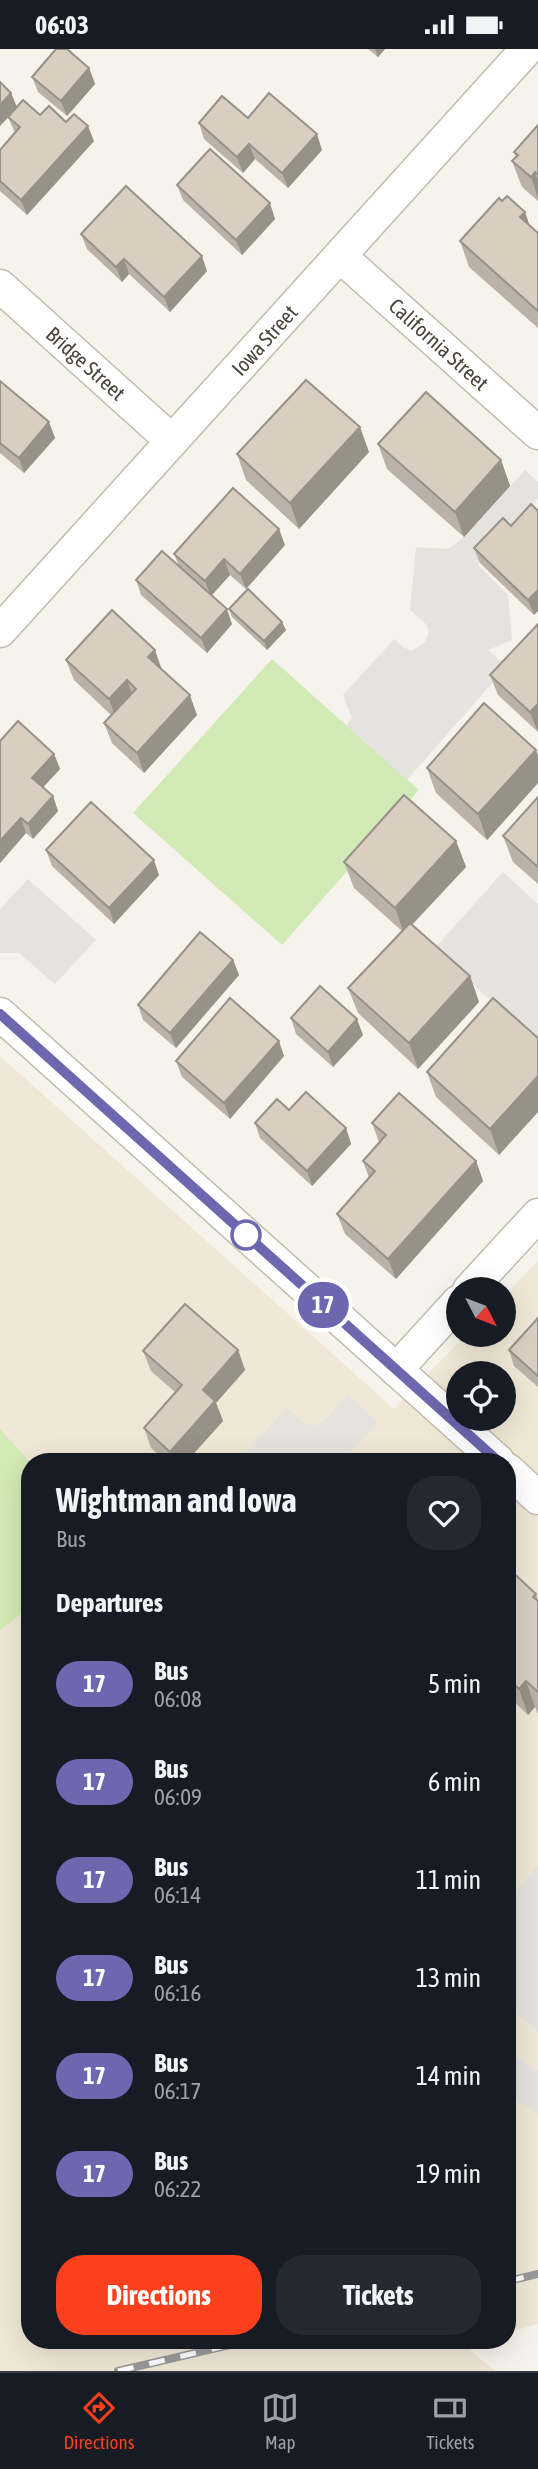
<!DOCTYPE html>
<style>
:root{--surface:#171b24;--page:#242831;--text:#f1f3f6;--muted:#9ea1a6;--line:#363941;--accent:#fc3f1d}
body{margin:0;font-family:"Asap Condensed",sans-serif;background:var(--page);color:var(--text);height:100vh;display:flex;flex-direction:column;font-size:26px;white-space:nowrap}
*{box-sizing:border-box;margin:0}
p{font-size:23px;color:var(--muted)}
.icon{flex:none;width:38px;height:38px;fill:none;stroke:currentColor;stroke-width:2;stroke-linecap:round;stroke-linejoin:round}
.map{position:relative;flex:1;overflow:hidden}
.drawer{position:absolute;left:21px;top:1404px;width:495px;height:896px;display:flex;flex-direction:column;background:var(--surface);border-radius:28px;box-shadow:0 7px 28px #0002}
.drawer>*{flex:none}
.badge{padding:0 14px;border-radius:23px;font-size:24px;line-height:46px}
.needle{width:46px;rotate:132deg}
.buttons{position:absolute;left:446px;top:1228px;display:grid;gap:14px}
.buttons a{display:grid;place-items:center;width:70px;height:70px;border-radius:50%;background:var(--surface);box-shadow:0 7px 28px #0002;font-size:35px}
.map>.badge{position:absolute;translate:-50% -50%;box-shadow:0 0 0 4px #fff}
h2{padding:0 35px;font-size:26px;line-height:63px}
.round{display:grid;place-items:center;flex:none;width:74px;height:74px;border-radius:28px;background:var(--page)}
.overview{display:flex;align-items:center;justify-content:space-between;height:119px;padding:0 35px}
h1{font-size:33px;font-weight:700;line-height:52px}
.button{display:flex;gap:14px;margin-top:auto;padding:14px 35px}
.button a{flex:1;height:80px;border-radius:28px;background:var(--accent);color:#fff;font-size:28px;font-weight:700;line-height:80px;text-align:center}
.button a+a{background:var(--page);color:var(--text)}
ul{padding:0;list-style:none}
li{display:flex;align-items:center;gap:21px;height:98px;padding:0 35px}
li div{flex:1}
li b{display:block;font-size:26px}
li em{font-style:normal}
li .badge{min-width:77px;font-weight:700;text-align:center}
.status{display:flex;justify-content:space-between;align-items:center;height:49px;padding:0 35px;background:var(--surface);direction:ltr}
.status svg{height:19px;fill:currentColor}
.dock{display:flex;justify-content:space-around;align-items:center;height:98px;border-top:2px solid var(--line);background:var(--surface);font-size:19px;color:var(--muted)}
.dock a{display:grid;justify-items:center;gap:4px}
.dock .on{color:var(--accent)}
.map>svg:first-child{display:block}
.education{fill:#efe8d6;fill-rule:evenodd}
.green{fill:#d2eab5}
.parking{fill:#e5e3e0}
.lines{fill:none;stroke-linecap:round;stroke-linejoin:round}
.minor-casing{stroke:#c2bbae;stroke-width:35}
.minor{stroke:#fff;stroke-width:32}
.rail-casing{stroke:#9a9a9a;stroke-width:8}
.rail{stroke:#fff;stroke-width:5;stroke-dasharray:16;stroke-linecap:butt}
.wall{fill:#bab2a6}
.shaded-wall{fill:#979187}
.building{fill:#d8cfc1;stroke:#979187;stroke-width:2}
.line-casing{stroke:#fff;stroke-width:16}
.line{stroke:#6c67af;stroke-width:10}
.stop-dot{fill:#fff;stroke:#6c67af;stroke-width:3.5}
.labels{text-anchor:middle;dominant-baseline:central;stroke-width:5;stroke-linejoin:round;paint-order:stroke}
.street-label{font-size:21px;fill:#4b4439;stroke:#fff}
</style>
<div class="status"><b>06:03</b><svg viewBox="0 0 49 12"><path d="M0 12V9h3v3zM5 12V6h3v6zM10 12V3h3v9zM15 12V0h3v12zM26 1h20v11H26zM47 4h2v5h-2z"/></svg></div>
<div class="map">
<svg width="538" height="2322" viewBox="0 0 538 2322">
<rect width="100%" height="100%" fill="#f6f3ec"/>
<path class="education" d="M0,1007l394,353 72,-74h38v-39l34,-35v1063l-30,8v-871h-478v879h449l-16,4 32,27h-495zM458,1325h46v45h-46z"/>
<g class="green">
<polygon points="272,610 419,741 282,896 133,764"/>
<polygon points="0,1380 30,1413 30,1558 0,1581"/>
</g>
<g class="parking">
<polygon points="525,421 538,433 538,450 478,516 508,546 512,591 488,601 507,617 407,731 346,676 352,669 343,646 394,590 403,598 412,602 425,593 429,583 426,575 410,561 416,498 448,500 464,488"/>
<polygon points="503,823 538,855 538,994 434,900"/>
<polygon points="28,830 96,891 55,935 19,904 0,904 0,860"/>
<polygon points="347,1346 378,1373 342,1412 237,1412 287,1359 303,1373 312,1377 323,1373"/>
<polygon points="538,1817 538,1983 514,1962 511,1965 514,2006 538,2022 538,2064 508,2048 508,1851"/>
</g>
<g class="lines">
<g class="minor-casing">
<g id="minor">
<polyline points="340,207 538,384"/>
<polyline points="0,237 172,392"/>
<polyline points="0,582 527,0"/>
<polyline points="0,965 498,1412"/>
<polyline points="469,1241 538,1166"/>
<polyline points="396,1321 458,1253"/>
<polyline points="508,1421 538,1449"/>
</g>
</g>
<use href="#minor" class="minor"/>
<g class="rail-casing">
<g id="rail">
<polyline points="508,2232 538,2225"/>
<polyline points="118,2322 251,2291"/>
</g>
</g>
<use href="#rail" class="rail"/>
</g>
<g class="wall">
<polygon points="368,0 385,0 378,8"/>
<polygon points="89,19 95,35 67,67 38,43 32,28"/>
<polygon points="0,33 11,44 17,58 66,73 94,92 27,166 0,142 0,101 15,84 8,68 0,77"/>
<polygon points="248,69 322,101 288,139 255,110 243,124 204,90 199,74"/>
<polygon points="538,76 538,152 522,138 512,112 516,108 514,103"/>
<polygon points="177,136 275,170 242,206 183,151"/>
<polygon points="530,176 538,184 538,279 469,218 460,192"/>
<polygon points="81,185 207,222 170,263 129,225 122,233 87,200"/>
<polygon points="0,332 55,389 24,424 0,404"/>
<polygon points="378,395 501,411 510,437 464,488 387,420"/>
<polygon points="369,403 299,480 246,431 237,405"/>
<polygon points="511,477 534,566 480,514 474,499"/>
<polygon points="285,496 246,540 230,526 212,546 232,575 207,604 141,546 136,531 179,517 174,505"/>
<polygon points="229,560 286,581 267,601 232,568"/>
<polygon points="538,575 538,683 498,646 490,626"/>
<polygon points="66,611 162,621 197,666 144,724 112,694 104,674 111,666 74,631"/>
<polygon points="0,692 54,705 60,720 43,738 53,747 58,762 33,790 26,784 0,814"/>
<polygon points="536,701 538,707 538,734 487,791 436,744 427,719"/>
<polygon points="538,748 538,835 513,813 503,787"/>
<polygon points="456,792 466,818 412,876 470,927 479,953 418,1020 358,964 348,939 402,882 354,839 344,813"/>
<polygon points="46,801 159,826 114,875 52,817"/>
<polygon points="233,911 239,926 176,999 143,971 138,956"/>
<polygon points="291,969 363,986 333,1018 296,985"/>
<polygon points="538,989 538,1063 499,1106 436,1048 427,1023"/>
<polygon points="284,1007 230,1070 182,1028 176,1012"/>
<polygon points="289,1061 346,1079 351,1095 312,1137 260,1089 255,1074"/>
<polygon points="372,1074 476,1112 483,1132 396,1230 345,1185 337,1165 369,1129 363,1112 379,1093"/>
<polygon points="538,1269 538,1338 514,1317 509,1301"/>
<polygon points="238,1301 245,1321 216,1354 223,1372 187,1412 165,1412 151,1399 144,1379 175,1343 151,1322 143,1302"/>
<polygon points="508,1519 536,1545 538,1551 538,1665 535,1658 528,1666 509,1648 508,1645"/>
</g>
<g class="shaded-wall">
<polygon points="375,0 385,0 378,8"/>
<polygon points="89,19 95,35 67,67 61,52"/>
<polygon points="11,44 17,59 0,77 0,56"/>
<polygon points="88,77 94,92 27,166 21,151"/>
<polygon points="317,85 322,101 288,139 282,124"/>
<polygon points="249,95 255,110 243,124 237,108"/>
<polygon points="535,123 538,130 538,149 531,128"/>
<polygon points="270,154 275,170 242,206 236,191"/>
<polygon points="525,163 534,189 520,168"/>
<polygon points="202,207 207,222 170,263 164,248"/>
<polygon points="124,210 129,225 122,233 116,218"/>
<polygon points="49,373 55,389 24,424 19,409"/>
<polygon points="360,378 369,403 299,480 290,454"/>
<polygon points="501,411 510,437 464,488 455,463"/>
<polygon points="279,480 285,496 246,540 240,525"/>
<polygon points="224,510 230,526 211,547 205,532"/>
<polygon points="538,541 538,562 534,566 528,551"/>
<polygon points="227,560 232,575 207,604 201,589"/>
<polygon points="282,573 286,581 267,601 264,592"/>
<polygon points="155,601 162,621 148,608"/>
<polygon points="127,631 134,651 116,670 109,650"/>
<polygon points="190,646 197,666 144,724 137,704"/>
<polygon points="538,655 538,683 530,663"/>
<polygon points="536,701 538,707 538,734 487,791 478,765"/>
<polygon points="54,705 60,720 38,744 32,729"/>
<polygon points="53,747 58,762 33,790 28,775"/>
<polygon points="21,769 26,784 0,814 0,792"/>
<polygon points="456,792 466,818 404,884 395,859"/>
<polygon points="154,811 159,826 114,875 109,859"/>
<polygon points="233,911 239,926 176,999 170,984"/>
<polygon points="470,927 479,953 418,1020 409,994"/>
<polygon points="357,970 363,986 333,1018 328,1003"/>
<polygon points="279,992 284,1007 230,1070 224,1054"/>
<polygon points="538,1027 538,1063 499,1106 490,1080"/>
<polygon points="346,1079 351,1095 312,1137 307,1122"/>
<polygon points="476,1112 483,1132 396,1230 388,1210"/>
<polygon points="238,1301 245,1321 216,1354 223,1372 187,1412 174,1412 170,1403 203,1341"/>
<polygon points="526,1632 535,1658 528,1666 519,1640"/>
</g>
<g class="building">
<polygon points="56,0 67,0 89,19 61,52 32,28"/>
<polygon points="0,33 11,44 0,56"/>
<polygon points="269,44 317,85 282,124 249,95 237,108 199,74 222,47 248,69"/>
<polygon points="23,51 40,66 49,57 66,73 74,65 88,77 21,151 0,132 0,101 20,78 8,68"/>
<polygon points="538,76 538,125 535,123 531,128 512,112 518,106 514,103"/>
<polygon points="210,100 270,154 236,191 177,136"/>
<polygon points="126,137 202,207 164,248 124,210 116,218 81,185"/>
<polygon points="507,147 525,163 520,168 538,184 538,262 460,192 499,149 502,152"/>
<polygon points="306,331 360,378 290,454 237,405"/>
<polygon points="0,332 49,373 19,409 0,394"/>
<polygon points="426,343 501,411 455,463 378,395"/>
<polygon points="233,439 279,480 240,525 224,510 205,532 174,505"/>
<polygon points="531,455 538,462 538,541 528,551 474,499 503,469 511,477"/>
<polygon points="162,502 227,560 201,589 136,531"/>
<polygon points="248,540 282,573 264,592 229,560"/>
<polygon points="112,561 155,601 148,608 190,646 137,704 104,674 136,640 127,631 109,650 66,611"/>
<polygon points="538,575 538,655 530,663 490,626"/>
<polygon points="484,654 536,701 478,765 427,719"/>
<polygon points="18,672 54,705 32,729 53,747 28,775 21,769 0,792 0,692"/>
<polygon points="404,746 456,792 395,859 344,813"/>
<polygon points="538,748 538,818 503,787"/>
<polygon points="91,753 154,811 109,859 46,801"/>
<polygon points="410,874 470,927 409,994 348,939"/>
<polygon points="200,883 233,911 170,984 138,956"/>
<polygon points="320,937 357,970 328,1003 291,969"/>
<polygon points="230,949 279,992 224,1054 176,1012"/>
<polygon points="493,949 538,989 538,1027 490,1080 427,1023"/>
<polygon points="306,1043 346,1079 307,1122 255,1074 277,1050 289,1061"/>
<polygon points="399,1044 476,1112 388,1210 337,1165 375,1122 363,1112 386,1086 372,1074"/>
<polygon points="185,1255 238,1301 203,1341 215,1352 170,1403 144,1379 182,1336 143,1302"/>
<polygon points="538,1269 538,1327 509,1301"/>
<polygon points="372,1405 380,1412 365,1412"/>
<polygon points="341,1406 348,1412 334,1412"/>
<polygon points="508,1519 536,1545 533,1548 538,1552 538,1643 526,1632 519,1640 508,1630"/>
</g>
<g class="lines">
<g class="line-casing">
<polyline id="line" points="0,965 498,1412"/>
</g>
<use href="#line" class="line"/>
</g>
<circle class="stop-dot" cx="246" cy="1186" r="14"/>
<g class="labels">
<g class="street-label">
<text transform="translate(264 291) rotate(-48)">Iowa Street</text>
<text transform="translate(439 295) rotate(42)">California Street</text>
<text transform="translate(86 314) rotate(42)">Bridge Street</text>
</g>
</g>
</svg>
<div class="buttons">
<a><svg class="needle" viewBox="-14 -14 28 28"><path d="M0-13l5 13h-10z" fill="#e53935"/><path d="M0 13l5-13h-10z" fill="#9ea1a6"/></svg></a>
<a><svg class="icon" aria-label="locate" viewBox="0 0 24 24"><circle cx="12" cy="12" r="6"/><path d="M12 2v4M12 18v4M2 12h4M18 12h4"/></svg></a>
</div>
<b class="badge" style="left:323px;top:1256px;background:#6c67af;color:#fff">17</b>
<section class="drawer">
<div class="overview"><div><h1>Wightman and Iowa</h1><p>Bus</p></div><a class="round"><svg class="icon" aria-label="heart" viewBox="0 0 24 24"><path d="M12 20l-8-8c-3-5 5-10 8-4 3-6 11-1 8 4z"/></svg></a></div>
<h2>Departures</h2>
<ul>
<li><span class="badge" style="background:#6c67af;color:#fff">17</span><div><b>Bus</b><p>06:08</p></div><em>5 min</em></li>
<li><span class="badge" style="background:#6c67af;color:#fff">17</span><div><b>Bus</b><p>06:09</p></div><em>6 min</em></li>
<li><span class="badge" style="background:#6c67af;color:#fff">17</span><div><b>Bus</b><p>06:14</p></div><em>11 min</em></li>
<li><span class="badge" style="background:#6c67af;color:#fff">17</span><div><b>Bus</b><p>06:16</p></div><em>13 min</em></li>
<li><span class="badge" style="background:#6c67af;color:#fff">17</span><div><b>Bus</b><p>06:17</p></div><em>14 min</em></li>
<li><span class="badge" style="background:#6c67af;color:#fff">17</span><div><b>Bus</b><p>06:22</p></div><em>19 min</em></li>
</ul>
<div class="button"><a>Directions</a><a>Tickets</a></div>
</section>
</div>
<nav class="dock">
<a class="on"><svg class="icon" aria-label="directions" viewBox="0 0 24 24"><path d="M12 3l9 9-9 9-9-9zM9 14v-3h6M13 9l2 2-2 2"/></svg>Directions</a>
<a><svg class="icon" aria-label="map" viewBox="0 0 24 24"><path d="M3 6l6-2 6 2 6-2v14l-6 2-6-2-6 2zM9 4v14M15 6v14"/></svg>Map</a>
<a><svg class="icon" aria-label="tickets" viewBox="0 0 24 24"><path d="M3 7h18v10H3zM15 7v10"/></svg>Tickets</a>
</nav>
